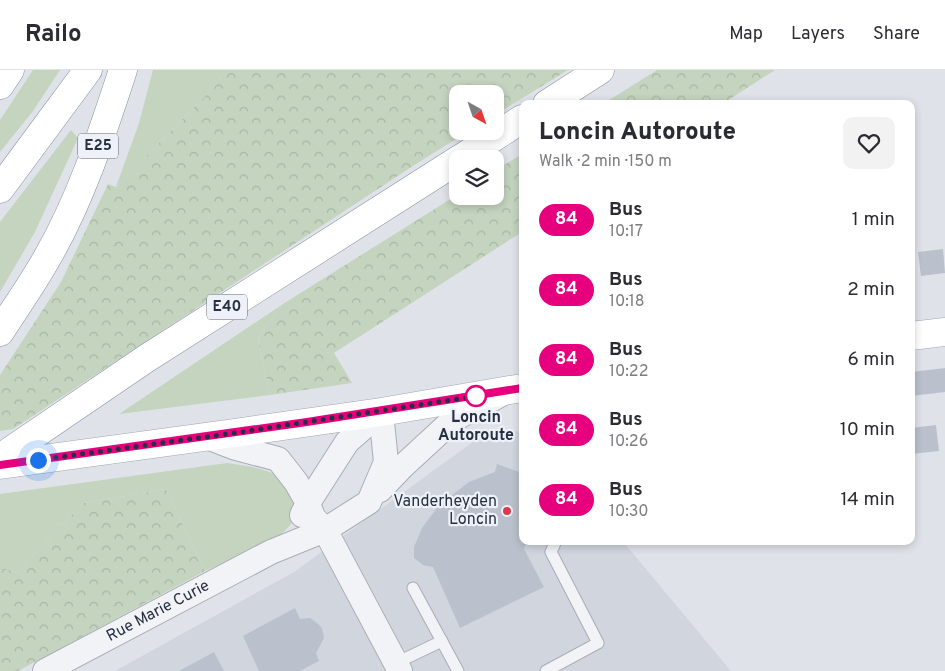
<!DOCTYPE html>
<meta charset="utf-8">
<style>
:root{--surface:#fff;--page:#f2f2f3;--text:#2b2b33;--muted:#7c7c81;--line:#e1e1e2}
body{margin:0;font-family:Overpass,sans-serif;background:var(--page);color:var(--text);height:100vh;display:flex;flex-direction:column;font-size:19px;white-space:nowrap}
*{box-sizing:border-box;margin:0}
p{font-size:16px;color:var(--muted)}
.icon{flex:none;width:28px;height:28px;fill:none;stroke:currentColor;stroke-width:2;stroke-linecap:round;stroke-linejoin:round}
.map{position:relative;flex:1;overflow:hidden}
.drawer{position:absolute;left:519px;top:30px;width:396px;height:445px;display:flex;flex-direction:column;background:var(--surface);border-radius:10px;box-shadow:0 2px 8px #0003}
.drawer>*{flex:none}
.badge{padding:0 10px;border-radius:16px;font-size:18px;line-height:32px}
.needle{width:32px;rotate:140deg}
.buttons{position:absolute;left:449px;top:15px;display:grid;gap:10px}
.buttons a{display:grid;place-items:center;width:55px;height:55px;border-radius:10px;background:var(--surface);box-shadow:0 2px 8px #0003;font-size:25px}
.you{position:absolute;width:25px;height:25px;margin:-12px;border:4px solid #fff;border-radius:50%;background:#1a73e8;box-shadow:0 0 0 8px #1a73e833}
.map>.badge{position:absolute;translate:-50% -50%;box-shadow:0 0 0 2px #fff}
.round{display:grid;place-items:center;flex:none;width:52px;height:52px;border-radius:10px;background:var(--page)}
.overview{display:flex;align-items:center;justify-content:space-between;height:85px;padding:0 20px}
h1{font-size:24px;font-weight:800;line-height:38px}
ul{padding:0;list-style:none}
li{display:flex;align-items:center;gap:15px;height:70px;padding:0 20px}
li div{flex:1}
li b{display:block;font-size:19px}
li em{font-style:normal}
li .badge{min-width:55px;font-weight:700;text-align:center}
header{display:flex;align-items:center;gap:30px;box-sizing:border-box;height:70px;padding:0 25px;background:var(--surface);border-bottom:1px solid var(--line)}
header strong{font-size:24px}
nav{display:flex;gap:28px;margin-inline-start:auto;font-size:18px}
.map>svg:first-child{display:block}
.built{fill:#d0d5de}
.green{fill:#c4d4bf}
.forest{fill:url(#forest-crowns)}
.building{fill:#bbc1cc}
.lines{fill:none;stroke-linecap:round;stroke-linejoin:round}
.service-casing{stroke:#a8adb7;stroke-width:13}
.minor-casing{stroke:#a8adb7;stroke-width:26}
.primary-casing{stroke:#9da6b6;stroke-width:29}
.motorway-casing{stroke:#858fa1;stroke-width:29}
.service{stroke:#f2f3f7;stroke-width:11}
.minor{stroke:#f2f3f7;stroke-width:24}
.primary{stroke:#fff;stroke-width:28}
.motorway{stroke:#fff;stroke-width:28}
.line-casing{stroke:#fff;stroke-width:11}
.line{stroke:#e6007e;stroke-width:8}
.walk{stroke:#263041;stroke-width:5;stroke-dasharray:0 9}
.stop-dot{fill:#fff;stroke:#e6007e;stroke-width:2.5}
.poi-dot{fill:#d83a4f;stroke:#eef1f7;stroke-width:2}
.labels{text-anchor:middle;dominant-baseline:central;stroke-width:4.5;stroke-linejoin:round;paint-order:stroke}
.shield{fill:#eef1f7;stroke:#626a78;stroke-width:1}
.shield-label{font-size:15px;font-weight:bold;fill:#263041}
.stop-label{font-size:16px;font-weight:bold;fill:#263041;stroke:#eef1f7}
.poi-label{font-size:16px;fill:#263041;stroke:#eef1f7;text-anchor:end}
.street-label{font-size:16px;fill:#263041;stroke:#eef1f7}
</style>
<header>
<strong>Railo</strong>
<nav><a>Map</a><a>Layers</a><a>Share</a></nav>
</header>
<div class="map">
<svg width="945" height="601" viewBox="0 0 945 601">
<defs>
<pattern id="forest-crowns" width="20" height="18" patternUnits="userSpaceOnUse" patternTransform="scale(1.25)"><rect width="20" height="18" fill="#c4d4bf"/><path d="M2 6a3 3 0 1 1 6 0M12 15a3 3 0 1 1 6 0" fill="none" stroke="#a8b6a5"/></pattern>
</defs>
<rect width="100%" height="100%" fill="#dfe3e9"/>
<polygon class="built" points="522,361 522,471 646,471 626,475 731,601 115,601 294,502 485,363"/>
<g class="green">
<polygon points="33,0 60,0 33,41 0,82 0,50"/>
<polygon points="153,0 224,0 217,14 116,117 139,53"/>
<polygon points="71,60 78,68 35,162 0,222 0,152"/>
<polygon points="283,234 258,268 270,325 119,344"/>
<path d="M227,393c24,4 54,5 66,30 2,6 3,14 4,20l-6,11 -15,16 -71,31 -39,-82 -83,14 -66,70 -17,-6v-73z"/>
</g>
<g class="forest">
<polygon points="224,0 568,0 495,45 495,24 458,24 458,61 469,61 416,94 13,359 0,361 0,305 61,212 108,114 116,117 217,14"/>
<polygon points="657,0 775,0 722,34 603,34"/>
<polygon points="522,84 522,162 334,283 352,313 270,325 258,268 283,234 457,125 458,126 495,126 495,101"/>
<polygon points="166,419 205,501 18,601 0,601 0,497 17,503 83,433"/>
</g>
<g class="building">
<polygon points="943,179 945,203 921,206 918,182"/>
<polygon points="945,298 945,322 911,326 911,302"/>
<polygon points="936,355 939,381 911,384 911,358"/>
<polygon points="497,394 522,403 522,471 527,471 524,479 544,517 460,558 433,497 423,495 414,488 414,477 422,458 439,435 469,412 495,402"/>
<polygon points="295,538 300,549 310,548 317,553 322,558 324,568 316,583 319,591 300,601 259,601 243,566"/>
<polygon points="214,582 224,601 179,601"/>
</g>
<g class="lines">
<g class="service-casing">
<g id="service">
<polyline points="413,518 458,601"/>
<polyline points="396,593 442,571"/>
<polyline points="546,601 598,573 551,482 556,471"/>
</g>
</g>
<g class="minor-casing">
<g id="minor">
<polyline points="381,342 347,372 308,433 313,447 325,460 400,601"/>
<polyline points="207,367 236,378 278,389 296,412 308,433 302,445"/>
<polyline points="380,420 402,397 454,349 500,325"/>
<path id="s1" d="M45,601l226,-119 54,-22 44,-28 17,-40 -5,-50"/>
</g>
</g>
<g class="primary-casing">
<g id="primary">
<polyline points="911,266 945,262"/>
<polyline points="0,395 234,363 381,342 522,318"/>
</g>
</g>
<g class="motorway-casing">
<g id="motorway">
<polyline points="0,15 10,0"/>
<polyline points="547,34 600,0"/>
<polyline points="460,89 522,49"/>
<polyline points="0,119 88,0"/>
<path d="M0,262c16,-25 33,-49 47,-74 34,-59 55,-124 76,-188"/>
<polyline points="0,388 147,288 458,90"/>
</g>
</g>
<use href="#service" class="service"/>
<use href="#minor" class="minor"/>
<use href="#primary" class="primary"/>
<use href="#motorway" class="motorway"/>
</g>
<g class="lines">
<g class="line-casing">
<polyline id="line" points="0,395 307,352 522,318"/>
</g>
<use href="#line" class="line"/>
<polyline class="walk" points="38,390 234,363 484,325 476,326"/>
</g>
<circle class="stop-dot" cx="476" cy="326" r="10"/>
<circle class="poi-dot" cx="507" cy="441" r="5"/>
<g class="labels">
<g class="shield">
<rect x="78" y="63.5" width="40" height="25" rx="4"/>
<rect x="207" y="224.5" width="40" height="25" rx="4"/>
</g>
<g class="shield-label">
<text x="98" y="76">E25</text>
<text x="227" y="237">E40</text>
</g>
<g class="stop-label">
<text x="476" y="348">Loncin<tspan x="476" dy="18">Autoroute</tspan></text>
</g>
<g class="poi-label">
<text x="497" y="432">Vanderheyden<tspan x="497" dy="18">Loncin</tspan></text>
</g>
<g class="street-label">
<text stroke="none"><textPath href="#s1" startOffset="128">Rue Marie Curie</textPath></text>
</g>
</g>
</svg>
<div class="buttons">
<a><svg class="needle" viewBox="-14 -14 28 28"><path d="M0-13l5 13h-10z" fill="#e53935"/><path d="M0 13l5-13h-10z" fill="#7c7c81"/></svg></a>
<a><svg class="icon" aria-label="layers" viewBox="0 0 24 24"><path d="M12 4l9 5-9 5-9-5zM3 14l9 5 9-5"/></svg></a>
</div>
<div class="you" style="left:38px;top:390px"></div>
<section class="drawer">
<div class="overview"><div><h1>Loncin Autoroute</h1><p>Walk · 2 min · 150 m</p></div><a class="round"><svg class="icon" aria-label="heart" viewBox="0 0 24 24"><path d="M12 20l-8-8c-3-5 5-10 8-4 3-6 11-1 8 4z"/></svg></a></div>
<ul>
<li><span class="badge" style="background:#e6007e;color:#fff">84</span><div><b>Bus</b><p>10:17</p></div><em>1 min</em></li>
<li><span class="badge" style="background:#e6007e;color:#fff">84</span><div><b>Bus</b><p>10:18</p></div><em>2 min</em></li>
<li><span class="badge" style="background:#e6007e;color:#fff">84</span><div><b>Bus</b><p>10:22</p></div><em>6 min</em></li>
<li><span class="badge" style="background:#e6007e;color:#fff">84</span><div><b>Bus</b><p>10:26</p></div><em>10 min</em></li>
<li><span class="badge" style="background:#e6007e;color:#fff">84</span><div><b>Bus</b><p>10:30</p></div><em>14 min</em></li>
</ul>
</section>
</div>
